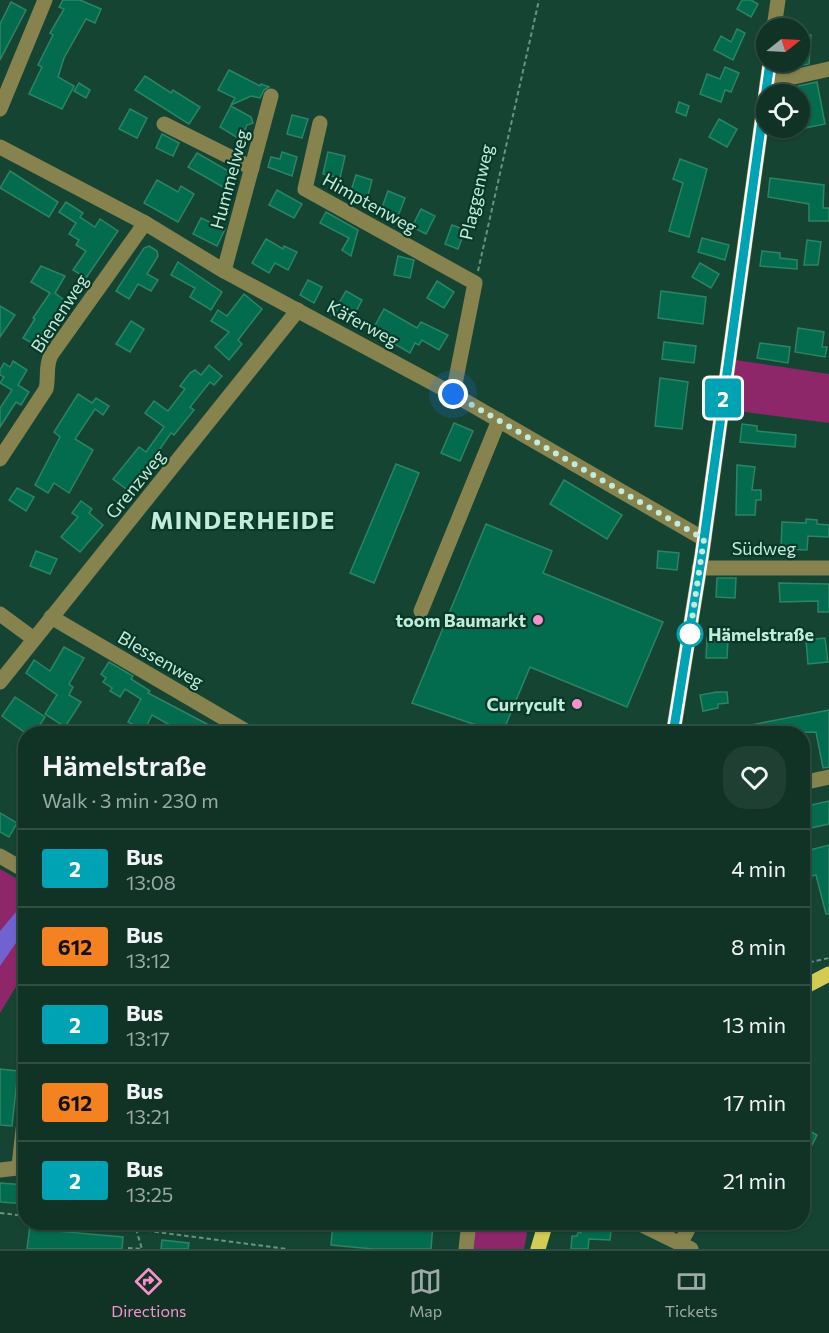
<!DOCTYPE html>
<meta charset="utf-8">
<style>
:root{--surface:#103326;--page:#1e3f32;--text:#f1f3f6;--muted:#9caaa7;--line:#304e43;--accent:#f890cc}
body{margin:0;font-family:Commissioner,sans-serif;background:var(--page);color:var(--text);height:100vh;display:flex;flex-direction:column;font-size:22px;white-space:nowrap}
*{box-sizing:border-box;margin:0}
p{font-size:20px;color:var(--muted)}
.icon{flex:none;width:33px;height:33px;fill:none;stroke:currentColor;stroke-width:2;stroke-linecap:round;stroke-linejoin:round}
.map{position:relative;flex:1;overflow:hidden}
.panel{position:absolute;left:18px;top:726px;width:792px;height:504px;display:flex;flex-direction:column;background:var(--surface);border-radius:24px;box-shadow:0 2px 4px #0004,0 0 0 2px var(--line)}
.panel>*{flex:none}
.badge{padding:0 12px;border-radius:4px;font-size:21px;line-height:39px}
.needle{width:39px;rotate:72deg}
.controls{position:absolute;left:756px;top:18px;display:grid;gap:12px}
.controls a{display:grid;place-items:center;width:54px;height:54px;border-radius:50%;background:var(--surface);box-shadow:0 2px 4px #0004,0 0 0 2px var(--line);font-size:30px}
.you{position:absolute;width:30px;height:30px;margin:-15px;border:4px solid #fff;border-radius:50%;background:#1a73e8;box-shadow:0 0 0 9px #1a73e833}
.map>.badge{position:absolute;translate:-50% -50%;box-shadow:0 0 0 3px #fff}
.round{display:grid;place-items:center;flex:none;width:63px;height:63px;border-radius:24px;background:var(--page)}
.summary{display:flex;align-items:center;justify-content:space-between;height:102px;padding:0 24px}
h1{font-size:28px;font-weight:600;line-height:45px}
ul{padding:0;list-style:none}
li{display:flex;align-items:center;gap:18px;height:78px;padding:0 24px;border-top:2px solid var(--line)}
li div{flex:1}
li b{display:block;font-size:22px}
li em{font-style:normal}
li .badge{min-width:66px;font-weight:700;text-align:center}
.dock{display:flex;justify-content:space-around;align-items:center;height:84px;border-top:2px solid var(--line);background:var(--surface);font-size:16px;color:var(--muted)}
.dock a{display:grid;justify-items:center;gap:3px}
.dock .active{color:var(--accent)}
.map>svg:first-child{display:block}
.green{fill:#8e2769}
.water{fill:#7063d1}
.building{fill:#036c4e;stroke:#2b8464;stroke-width:1.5}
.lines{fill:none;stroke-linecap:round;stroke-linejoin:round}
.path{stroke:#689482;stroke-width:2;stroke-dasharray:4.5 3;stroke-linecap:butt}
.minor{stroke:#86834e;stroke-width:15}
.major{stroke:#d3cb54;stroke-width:15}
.line-casing{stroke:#fff;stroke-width:14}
.line{stroke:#00a3b4;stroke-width:9}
.walk{stroke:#c3ebd9;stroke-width:6;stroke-dasharray:0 10.8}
.poi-dot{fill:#f890cc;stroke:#083929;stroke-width:2}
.stop-dot{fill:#fff;stroke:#00a3b4;stroke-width:3}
.labels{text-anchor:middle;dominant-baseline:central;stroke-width:4.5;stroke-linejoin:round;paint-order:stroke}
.street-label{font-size:18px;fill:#c3ebd9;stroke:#083929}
.poi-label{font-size:18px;font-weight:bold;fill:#c3ebd9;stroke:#083929;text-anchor:end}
.stop-label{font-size:18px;font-weight:bold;fill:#c3ebd9;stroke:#083929;text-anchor:start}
.district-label{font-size:24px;font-weight:bold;letter-spacing:1.5px;fill:#c3ebd9;stroke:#083929}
</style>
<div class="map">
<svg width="829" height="1249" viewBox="0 0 829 1249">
<rect width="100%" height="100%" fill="#164433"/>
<g class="green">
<polygon points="736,360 829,374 829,423 729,410"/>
<polygon points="0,869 26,884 25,972 0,1013"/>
<polygon points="475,1223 529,1223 524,1249 473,1249"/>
</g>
<polygon class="water" points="16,912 22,913 25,918 21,927 25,930 0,966 0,931"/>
<g class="building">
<polygon points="63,0 80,0 101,9 95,23 86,19 64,58 58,77 74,86 62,109 29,94 42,67 38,65 53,35 50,33 64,9 59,7"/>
<polygon points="742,0 751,0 758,4 751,17 737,9"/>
<polygon points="11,2 26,10 0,60 0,24"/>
<polygon points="737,29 745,33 733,60 714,50 721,36 731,42"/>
<polygon points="800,34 811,35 809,64 799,66"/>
<polygon points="725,67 739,73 731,92 725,90 721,102 700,94 707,74 720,79"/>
<polygon points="229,70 260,86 261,84 269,87 264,90 260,98 251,96 231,105 235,98 218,90"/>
<polygon points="145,76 171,93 173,90 200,107 189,124 135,90"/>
<polygon points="817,82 825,124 800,129 798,86"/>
<polygon points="79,83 90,90 86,98 74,91"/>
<polygon points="679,102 689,106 686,116 676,112"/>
<polygon points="231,106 251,117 253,123 247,125 243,134 246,143 220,127"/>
<polygon points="130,109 147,118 137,138 119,129"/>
<polygon points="292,115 308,119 302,138 287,134"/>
<polygon points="719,119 737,129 727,147 709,137"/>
<polygon points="162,134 179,143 173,156 156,148"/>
<polygon points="282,152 297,157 292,176 268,167 271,157 280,159"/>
<polygon points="328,152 345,156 340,178 323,174"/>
<polygon points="197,153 237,176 228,190 188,167"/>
<polygon points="680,159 707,169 689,237 669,231 683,183 673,179"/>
<polygon points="10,171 58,202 49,217 0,188"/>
<polygon points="356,175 372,180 367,199 350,194"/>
<polygon points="770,178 824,185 823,208 829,208 829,221 809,221 809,204 768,197"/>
<polygon points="157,180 178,192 181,186 194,194 178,222 144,203"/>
<polygon points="277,190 302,204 294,218 269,205"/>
<polygon points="388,191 405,198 397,219 380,213"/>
<polygon points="66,202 83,213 80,217 95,227 100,219 118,231 86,278 73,270 86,251 76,245 79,240 69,234 76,223 59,212"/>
<polygon points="421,209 435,216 426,234 412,227"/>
<polygon points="326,212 358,230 351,256 342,250 349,238 320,223"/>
<polygon points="201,218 225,229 217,246 193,234"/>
<polygon points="452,225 465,230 458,249 445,244"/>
<polygon points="702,238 729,245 725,260 698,252"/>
<polygon points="266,239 283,249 284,246 297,252 288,270 275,263 269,273 252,263"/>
<polygon points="807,240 821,242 818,265 804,265"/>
<polygon points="149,246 157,251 158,256 147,274 158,280 151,291 138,284 129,299 116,291 144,248"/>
<polygon points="762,251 780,253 780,258 797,260 797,269 760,266"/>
<polygon points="398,256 414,260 410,278 394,275"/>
<polygon points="178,262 222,292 211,310 190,297 195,288 171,275"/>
<polygon points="700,263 719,274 711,288 692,277"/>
<polygon points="41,266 65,276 55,293 69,304 59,318 56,315 37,346 23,338 35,319 33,318 50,293 31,282"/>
<polygon points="308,280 322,287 314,303 300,295"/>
<polygon points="437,281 454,292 444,308 427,298"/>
<polygon points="346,291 362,300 351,321 334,312"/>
<polygon points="661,291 706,297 703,324 658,318"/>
<polygon points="244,294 262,309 238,340 242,344 229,360 215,347 229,332 211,321 218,310 227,316"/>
<polygon points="0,306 15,315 0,337"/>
<polygon points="384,309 417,328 421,322 448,335 439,350 422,340 419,345 415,343 410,353 372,331"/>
<polygon points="131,321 144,329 130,352 116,344"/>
<polygon points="798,328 824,332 822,347 827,347 825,357 795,352"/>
<polygon points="664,342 696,346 694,363 662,359"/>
<polygon points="760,343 790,347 788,363 757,358"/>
<polygon points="13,361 27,370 18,385 29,392 21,405 16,402 0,427 0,408 12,390 0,383 4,377 0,375 0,370 4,363 10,367"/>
<polygon points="209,365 222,376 214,385 210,382 190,407 194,410 174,435 171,433 130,492 113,479 139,447 146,452 164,427 145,413 154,401 168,411 185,389 180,386 190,373 195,370 201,375"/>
<polygon points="660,378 688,382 682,429 655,426"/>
<polygon points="78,394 92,403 96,398 109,406 103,415 95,409 75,439 93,450 69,493 54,483 48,493 35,485 60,437 54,432"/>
<polygon points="454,423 473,431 460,461 441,453"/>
<polygon points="742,424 757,426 757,431 796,435 795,447 740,442"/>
<polygon points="396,464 419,473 374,583 350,573"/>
<polygon points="737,465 755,467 752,490 761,490 761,500 756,500 755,515 736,515"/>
<polygon points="564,480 622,515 607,539 550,504"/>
<polygon points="17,488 34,497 26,511 9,500"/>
<polygon points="81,501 92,509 89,513 103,525 80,552 61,537 78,517 72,513"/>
<polygon points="806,519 817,520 817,524 829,525 829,537 808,536 807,550 781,549 782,522 806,523"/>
<polygon points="486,524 552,551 543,573 663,622 627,707 530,667 502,734 412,703"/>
<polygon points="36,551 57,559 50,574 30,566"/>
<polygon points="658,551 679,553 677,570 657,568"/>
<polygon points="717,578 736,578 735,598 716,597"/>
<polygon points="779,583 829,584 829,612 818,612 818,601 780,602"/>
<polygon points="707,638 728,639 727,658 706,658"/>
<polygon points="825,638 828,662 808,664 806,640"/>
<polygon points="64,647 84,658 69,684 73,687 69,695 81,702 65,727 45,714 57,695 26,673 34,660 50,671"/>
<polygon points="109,662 133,676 131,679 150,691 148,693 226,734 186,734 152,715 144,731 128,722 141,699 125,689 120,697 110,691 112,688 103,682 106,678 101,674"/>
<polygon points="717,692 727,692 728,703 718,704 718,708 703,711 700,695"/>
<polygon points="15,697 45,717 34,734 27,734 2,716"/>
<polygon points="829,710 829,767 823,768 816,732 730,734 730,729"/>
<polygon points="829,801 829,824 802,830 802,807"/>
<polygon points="0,813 17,823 9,837 0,832"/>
<polygon points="829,845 829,914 826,914 816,875 802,878 802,852"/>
<polygon points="0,1069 18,1071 12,1126 0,1125"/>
<polygon points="802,1127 817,1135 812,1145 802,1140"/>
<polygon points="0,1183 26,1185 26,1204 0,1202"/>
<polygon points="333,1222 433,1223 431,1249 373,1249 331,1245"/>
<polygon points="582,1223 601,1225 601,1230 611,1231 610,1240 589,1239 588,1249 571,1249 572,1236 577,1236 578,1232 581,1233"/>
<polygon points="30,1225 45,1226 45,1230 123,1237 122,1249 27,1249"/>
<polygon points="162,1240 189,1243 188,1249 161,1249"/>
</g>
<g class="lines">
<g class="path">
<polyline points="478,271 539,0"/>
<polyline points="802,964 829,958"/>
<polyline points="0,1213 26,1216"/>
<polyline points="80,1222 287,1249"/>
<polyline points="136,1229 142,1249"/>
<polyline points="157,1232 158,1222"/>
<polyline points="128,1248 142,1249"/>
</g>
<g class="minor">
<polyline points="774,28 778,0"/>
<polyline points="767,83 829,69"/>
<polyline points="0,109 45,0"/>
<polyline points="320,123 305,189 475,283 453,394"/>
<polyline points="164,124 252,168"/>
<polyline points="0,147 145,223 224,271 453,394 704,539"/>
<polyline points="224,271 271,96"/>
<path d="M0,459l46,-70c3,-13 -1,-22 5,-34l94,-132"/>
<polyline points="699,568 829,568"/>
<polyline points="421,611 499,420"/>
<polyline points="0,614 34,639"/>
<polyline points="51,617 251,734"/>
<polyline points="0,682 298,310"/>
<polyline points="673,734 702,554 770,62"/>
<polyline points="802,783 829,777"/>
<polyline points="0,856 26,871"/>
<polyline points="19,1166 26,1103"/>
<polyline points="0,1170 26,1167"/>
<polyline points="636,1222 691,1249"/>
<polyline points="680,1244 692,1222"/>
<polyline points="466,1249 469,1222"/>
</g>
<g class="major">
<polyline points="802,988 829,974"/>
<polyline points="538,1249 546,1222"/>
</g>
</g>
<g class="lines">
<g class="line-casing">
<polyline id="line" points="673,734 702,554 770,62"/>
</g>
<use href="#line" class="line"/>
<polyline class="walk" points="453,394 704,539 689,639 690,634"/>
</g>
<g class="poi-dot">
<circle cx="538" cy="620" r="6"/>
<circle cx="577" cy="704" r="6"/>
</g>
<circle class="stop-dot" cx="690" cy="634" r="12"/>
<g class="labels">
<g class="street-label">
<text transform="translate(229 179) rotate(-75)">Hummelweg</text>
<text transform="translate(476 192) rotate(-77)">Plaggenweg</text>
<text transform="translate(370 203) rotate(29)">Himptenweg</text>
<text transform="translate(59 313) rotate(-57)">Bienenweg</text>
<text transform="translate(363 323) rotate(28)">Käferweg</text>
<text transform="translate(135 484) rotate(-51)">Grenzweg</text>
<text x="764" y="548">Südweg</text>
<text transform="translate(161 659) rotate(30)">Blessenweg</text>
</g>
<g class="poi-label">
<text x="526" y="620">toom Baumarkt</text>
<text x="565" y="704">Currycult</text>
</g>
<g class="stop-label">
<text x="708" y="634">Hämelstraße</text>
</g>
<g class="district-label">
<text x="243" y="519">MINDERHEIDE</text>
</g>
</g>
</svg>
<div class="controls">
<a><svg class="needle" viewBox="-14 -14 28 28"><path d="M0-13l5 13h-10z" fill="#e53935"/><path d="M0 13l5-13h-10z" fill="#9caaa7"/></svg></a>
<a><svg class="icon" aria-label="locate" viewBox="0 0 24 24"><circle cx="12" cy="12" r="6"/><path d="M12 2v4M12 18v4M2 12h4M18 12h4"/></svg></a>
</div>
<div class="you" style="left:453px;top:394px"></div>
<b class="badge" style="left:723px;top:398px;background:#00a3b4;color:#fff">2</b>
<section class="panel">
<div class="summary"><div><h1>Hämelstraße</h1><p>Walk · 3 min · 230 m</p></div><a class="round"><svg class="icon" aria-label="heart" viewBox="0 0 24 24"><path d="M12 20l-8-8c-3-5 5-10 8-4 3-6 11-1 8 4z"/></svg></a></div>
<ul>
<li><span class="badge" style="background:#00a3b4;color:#fff">2</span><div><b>Bus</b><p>13:08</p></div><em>4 min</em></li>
<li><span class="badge" style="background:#f58220;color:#111">612</span><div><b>Bus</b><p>13:12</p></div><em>8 min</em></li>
<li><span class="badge" style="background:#00a3b4;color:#fff">2</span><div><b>Bus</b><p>13:17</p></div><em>13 min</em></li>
<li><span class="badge" style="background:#f58220;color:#111">612</span><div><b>Bus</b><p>13:21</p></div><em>17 min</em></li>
<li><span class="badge" style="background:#00a3b4;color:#fff">2</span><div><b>Bus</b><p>13:25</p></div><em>21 min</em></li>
</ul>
</section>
</div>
<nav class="dock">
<a class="active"><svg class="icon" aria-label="directions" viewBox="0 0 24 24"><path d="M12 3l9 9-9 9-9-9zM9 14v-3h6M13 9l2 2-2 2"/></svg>Directions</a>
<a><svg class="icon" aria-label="map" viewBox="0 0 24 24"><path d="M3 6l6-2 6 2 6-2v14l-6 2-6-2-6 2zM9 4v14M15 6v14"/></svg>Map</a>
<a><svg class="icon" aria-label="tickets" viewBox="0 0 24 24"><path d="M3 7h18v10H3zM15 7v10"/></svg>Tickets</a>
</nav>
